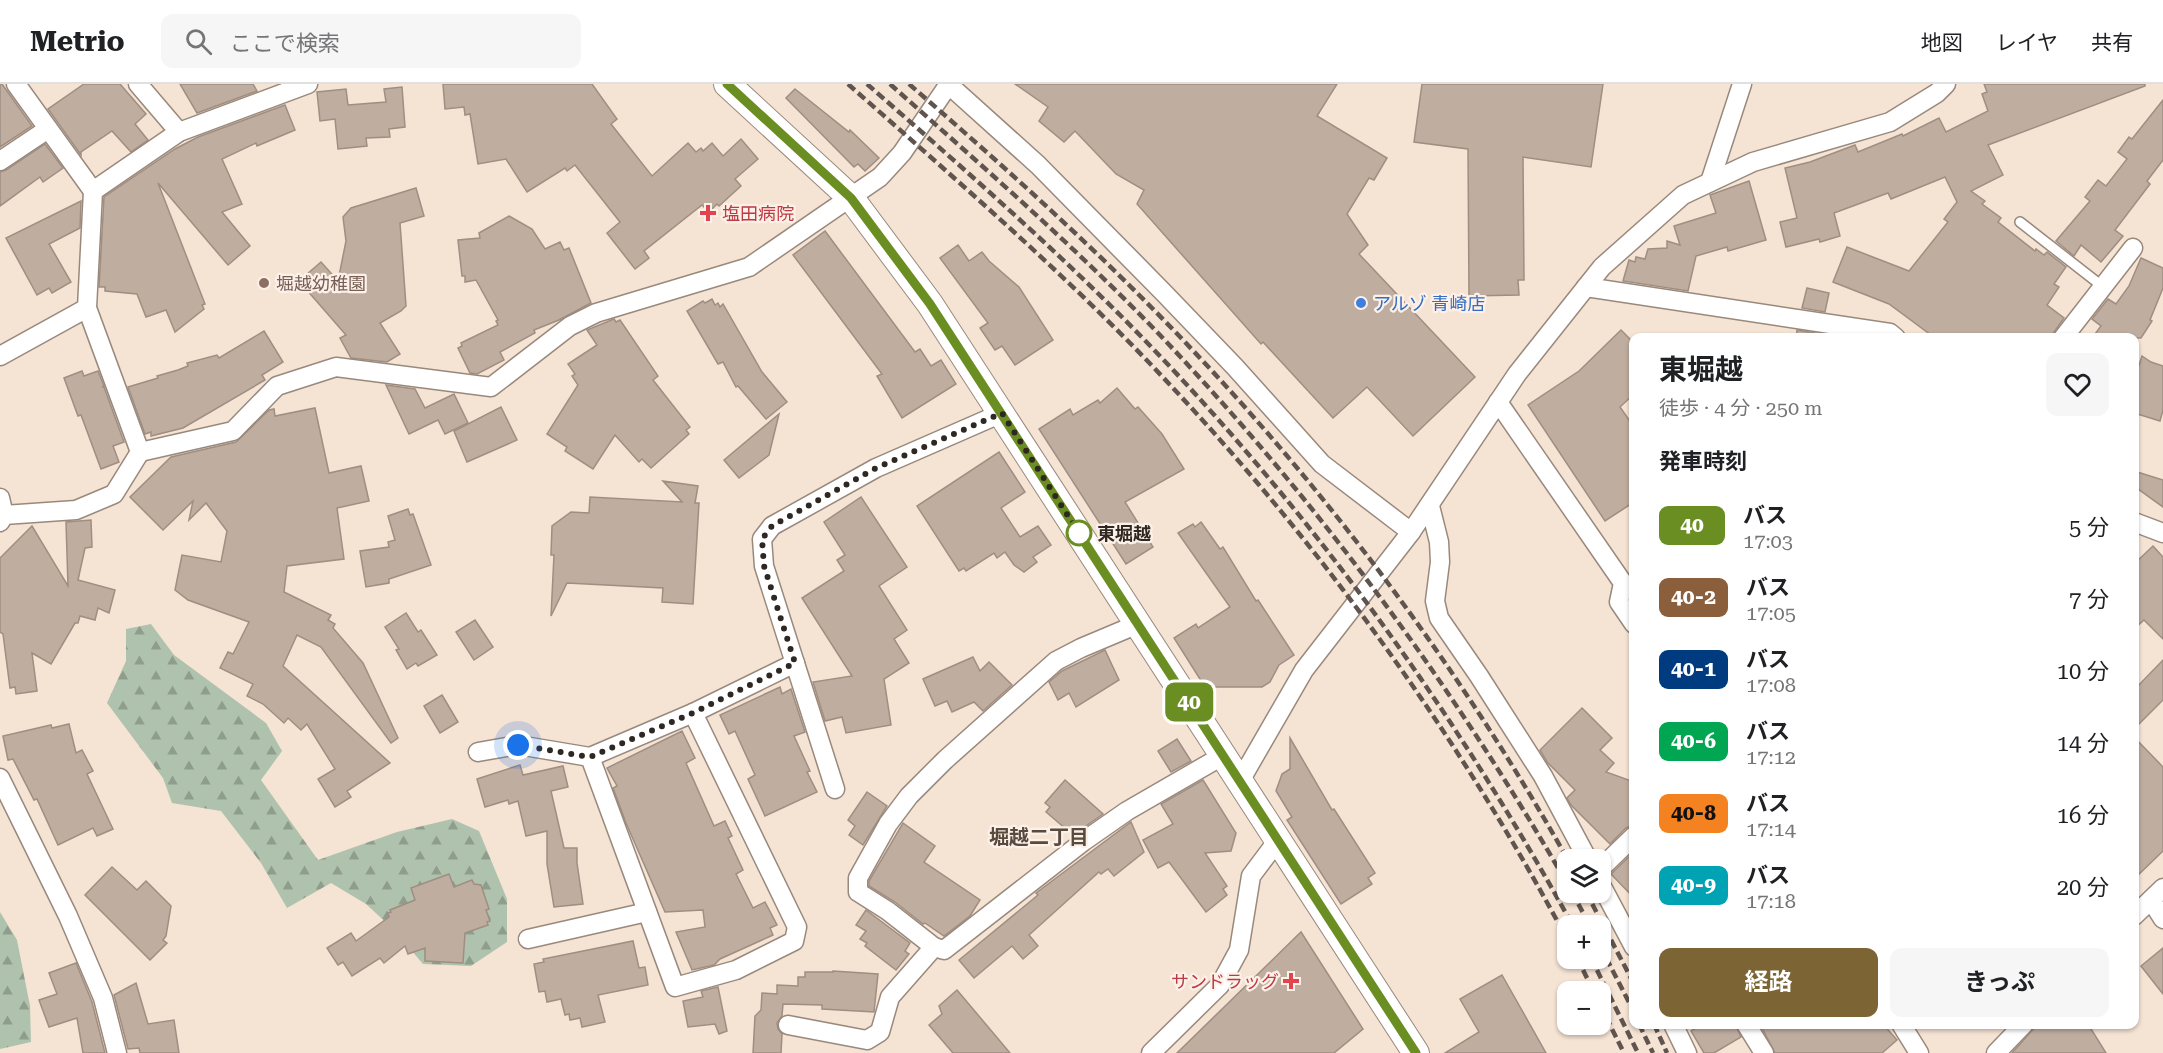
<!DOCTYPE html>
<html lang="ja">
<meta charset="utf-8">
<style>
:root{--surface:#fff;--page:#f6f6f6;--text:#202124;--muted:#757577;--line:#e0e0e0;--accent:#7c6434}
body{margin:0;font-family:"Roboto Serif","Noto Sans JP",serif;background:var(--page);color:var(--text);height:100vh;display:flex;flex-direction:column;font-size:22px;white-space:nowrap}
*{box-sizing:border-box;margin:0}
p{font-size:20px;color:var(--muted)}
.icon{flex:none;width:33px;height:33px;fill:none;stroke:currentColor;stroke-width:2;stroke-linecap:round;stroke-linejoin:round}
.map{position:relative;flex:1;overflow:hidden}
.side{position:absolute;left:1629px;top:249px;width:510px;height:696px;display:flex;flex-direction:column;background:var(--surface);border-radius:12px;box-shadow:0 2px 4px #0004}
.side>*{flex:none}
.badge{padding:0 12px;border-radius:9px;font-size:21px;line-height:39px}
.tools{position:absolute;left:1557px;top:765px;display:grid;gap:12px}
.tools a{display:grid;place-items:center;width:54px;height:54px;border-radius:12px;background:var(--surface);box-shadow:0 2px 4px #0004;font-size:30px}
.you{position:absolute;width:30px;height:30px;margin:-15px;border:4px solid #fff;border-radius:50%;background:#1a73e8;box-shadow:0 0 0 9px #1a73e833}
.map>.badge{position:absolute;translate:-50% -50%;box-shadow:0 0 0 3px #fff}
h2{padding:0 30px;font-size:22px;line-height:54px}
.round{display:grid;place-items:center;flex:none;width:63px;height:63px;border-radius:12px;background:var(--page)}
.headline{display:flex;align-items:center;justify-content:space-between;height:102px;padding:0 30px}
h1{font-size:28px;font-weight:700;line-height:45px}
.cta{display:flex;gap:12px;margin-top:auto;padding:12px 30px}
.cta a{flex:1;height:69px;border-radius:12px;background:var(--accent);color:#fff;font-size:24px;font-weight:700;line-height:69px;text-align:center}
.cta a+a{background:var(--page);color:var(--text)}
ul{padding:0;list-style:none}
li{display:flex;align-items:center;gap:18px;height:72px;padding:0 30px}
li div{flex:1}
li b{display:block;font-size:22px}
li em{font-style:normal}
li .badge{min-width:66px;font-weight:700;text-align:center}
header{display:flex;align-items:center;gap:36px;box-sizing:border-box;height:84px;padding:0 30px;background:var(--surface);border-bottom:2px solid var(--line)}
header strong{font-size:28px}
nav{display:flex;gap:33px;margin-inline-start:auto;font-size:21px}
.search{width:420px;height:54px;background:var(--page);display:flex;align-items:center;gap:15px;box-sizing:border-box;padding:0 21px;border-radius:12px;color:var(--muted);font-size:22px}
.map>svg:first-child{display:block}
.forest{fill:url(#forest-firs)}
.building{fill:#bfada0;stroke:#9f8e81;stroke-width:1.5}
.lines{fill:none;stroke-linecap:round;stroke-linejoin:round}
.lane-casing{stroke:#99897c;stroke-width:12}
.street-casing{stroke:#99897c;stroke-width:21}
.secondary-casing{stroke:#99897c;stroke-width:28}
.lane{stroke:#fff;stroke-width:9}
.street{stroke:#fff;stroke-width:18}
.secondary{stroke:#fff;stroke-width:26}
.rail{stroke:#5f554e;stroke-width:4.5;stroke-dasharray:9 4.5;stroke-linecap:butt}
.line-casing{stroke:#fff;stroke-width:14}
.line{stroke:#6b8e23;stroke-width:9}
.walk{stroke:#2e2722;stroke-width:6;stroke-dasharray:0 10.8}
.health-dot{fill:#e0444e;stroke:#fcf1e9;stroke-width:2}
.education-dot{fill:#8d6e63;stroke:#fcf1e9;stroke-width:2}
.shop-dot{fill:#3f7fe0;stroke:#fcf1e9;stroke-width:2}
.stop-dot{fill:#fff;stroke:#6b8e23;stroke-width:3}
.labels{text-anchor:middle;dominant-baseline:central;stroke-width:4.5;stroke-linejoin:round;paint-order:stroke}
.health-label{font-size:18px;fill:#be3a42;stroke:#fcf1e9;text-anchor:start}
.education-label{font-size:18px;fill:#785e54;stroke:#fcf1e9;text-anchor:start}
.shop-label{font-size:18px;fill:#366cbe;stroke:#fcf1e9;text-anchor:start}
.stop-label{font-size:18px;font-weight:bold;fill:#2e2722;stroke:#fcf1e9;text-anchor:start}
.neighbourhood-label{font-size:20px;font-weight:bold;fill:#594a3e;stroke:#fcf1e9}
</style>
<header>
<strong>Metrio</strong>
<div class="search"><svg class="icon" aria-label="search" viewBox="0 0 24 24"><circle cx="10" cy="10" r="6"/><path d="M15 15l6 6"/></svg>ここで検索</div>
<nav><a>地図</a><a>レイヤ</a><a>共有</a></nav>
</header>
<div class="map">
<svg width="2163" height="969" viewBox="0 0 2163 969">
<defs>
<pattern id="forest-firs" width="22" height="20" patternUnits="userSpaceOnUse" patternTransform="scale(1.5)"><rect width="22" height="20" fill="#afc2ad"/><path d="M5 1l3.5 6h-7zM16 11l3.5 6h-7z" fill="#8f9e8c"/></pattern>
</defs>
<rect width="100%" height="100%" fill="#f5e3d4"/>
<g class="forest">
<polygon points="151,540 174,571 266,639 282,667 261,696 318,776 397,748 452,735 479,747 507,815 507,858 471,882 423,880 393,845 366,820 331,799 287,824 261,779 221,727 172,719 163,694 107,619 126,577 126,545"/>
<polygon points="0,828 17,856 30,922 31,958 0,965"/>
</g>
<g class="building">
<polygon points="0,0 2,0 32,42 0,63"/>
<polygon points="84,0 120,0 146,30 135,40 148,56 131,68 112,47 81,68 81,71 48,25"/>
<polygon points="180,0 253,0 257,7 197,29"/>
<polygon points="443,0 592,0 617,35 611,40 652,92 688,59 696,68 701,64 703,67 712,59 723,72 741,55 758,75 735,95 741,102 719,122 717,120 709,128 702,121 644,167 649,174 635,185 607,149 620,138 575,81 567,87 565,84 527,108 506,75 478,80 470,30 465,31 464,23 445,25"/>
<polygon points="1015,0 1337,0 1317,32 1387,74 1374,96 1369,94 1347,130 1368,161 1359,170 1475,293 1413,352 1367,303 1333,334 1263,258 1261,260 1137,120 1144,106 1116,90 1075,47 1064,58 1039,37 1048,23"/>
<polygon points="1422,0 1603,0 1591,83 1523,73 1524,196 1518,196 1519,211 1469,212 1468,65 1414,58"/>
<polygon points="1984,0 2145,0 2145,2 1988,61 2003,91 1971,107 1985,117 1982,120 2001,134 1998,138 2035,167 2036,165 2044,171 2047,168 2066,183 2054,200 2059,203 2047,221 2064,234 2050,254 1935,254 1889,220 1833,198 1847,163 1909,187 1948,138 1944,135 1957,118 1945,93 1891,115 1888,109 1834,129 1840,152 1820,158 1819,155 1786,163 1780,138 1797,134 1785,84 1810,78 1855,61 1858,68 1902,50 1903,52 1939,34 1946,48 1988,27 1982,10 1987,8"/>
<polygon points="402,3 405,43 389,45 390,53 366,54 367,62 338,65 335,35 320,37 317,8 346,5 348,21 386,18 384,5"/>
<polygon points="795,5 849,48 850,46 879,74 865,87 858,80 854,83 786,14"/>
<polygon points="2163,16 2163,76 2147,97 2150,100 2115,146 2123,152 2101,178 2081,161 2074,172 2056,157 2090,117 2085,113 2098,96 2106,102 2127,75 2118,68 2129,53 2132,55"/>
<polygon points="285,21 295,46 257,62 256,59 222,75 242,120 222,128 250,162 228,181 158,99 205,220 202,221 204,225 175,248 166,226 146,233 137,210 105,207 105,203 99,203 104,113 175,65 198,53"/>
<polygon points="45,60 63,84 43,98 40,93 0,122 0,88 6,86"/>
<polygon points="1749,97 1766,156 1728,167 1727,163 1696,172 1688,207 1623,197 1629,176 1635,178 1636,173 1645,175 1648,165 1667,164 1667,157 1680,161 1674,142 1716,129 1710,111"/>
<polygon points="416,104 424,132 400,139 406,222 401,227 380,239 400,270 387,278 351,274 340,254 346,251 299,197 321,178 338,197 346,157 343,133 351,124"/>
<polygon points="81,117 80,144 49,160 71,198 52,209 49,204 37,211 6,154"/>
<polygon points="509,132 532,145 545,165 560,158 564,166 569,164 591,219 559,236 534,246 535,249 500,268 504,276 477,290 470,289 458,264 462,262 461,259 498,241 496,237 498,236 476,196 465,198 465,192 462,192 458,156 480,154 479,149"/>
<polygon points="825,147 915,268 920,265 931,282 941,276 956,300 902,334 877,292 882,290 793,171"/>
<polygon points="958,161 969,177 982,168 989,177 1019,203 1053,256 1015,281 1002,262 995,266 980,244 988,239 940,174"/>
<polygon points="2141,174 2163,184 2163,204 2150,236 2152,237 2141,254 2092,254 2101,242 2092,235 2108,215 2116,220 2129,202"/>
<polygon points="1807,204 1829,209 1825,228 1802,224"/>
<polygon points="712,215 715,221 718,219 720,223 723,220 762,288 787,318 766,335 738,302 736,303 723,278 718,280 687,227 703,217 705,219"/>
<polygon points="614,235 616,238 620,236 658,292 653,296 690,343 686,346 689,350 651,384 642,375 639,378 615,351 593,385 565,367 567,363 547,350 578,301 572,292 575,290 568,280 597,261 587,246"/>
<polygon points="1621,246 1634,259 1634,310 1620,323 1634,343 1634,418 1605,437 1528,321 1579,287"/>
<polygon points="1797,246 1820,250 1820,254 1796,254"/>
<polygon points="264,247 283,278 262,291 265,296 183,344 151,352 151,348 145,350 128,303 158,294 157,292 178,286 188,282 187,279 217,271 219,274"/>
<polygon points="2142,272 2151,278 2163,282 2163,326 2160,337 2134,329 2134,297"/>
<polygon points="82,287 84,292 98,287 104,302 102,303 104,303 124,358 113,362 119,378 101,385 81,331 78,332 64,294"/>
<polygon points="386,301 415,305 425,324 454,310 468,339 445,350 438,336 409,350"/>
<polygon points="1117,304 1135,325 1138,323 1162,350 1184,385 1125,418 1153,463 1126,480 1039,345 1070,325 1073,331 1098,316 1100,319"/>
<polygon points="501,323 517,356 467,378 454,347"/>
<polygon points="315,324 329,389 361,382 369,417 337,424 344,475 287,482 284,508 331,531 328,536 335,540 333,544 363,579 398,654 391,659 321,563 297,551 283,582 390,679 347,707 351,713 335,723 318,695 335,685 307,640 301,646 288,634 284,639 263,620 247,612 253,600 220,584 228,568 233,570 249,538 188,516 175,506 182,471 221,478 227,447 206,419 189,436 193,417 163,446 130,413 171,373 236,358 269,326 274,325 275,332"/>
<polygon points="779,330 769,371 739,394 724,376"/>
<polygon points="999,368 1025,408 1001,424 1020,453 1038,442 1051,461 1033,473 1037,478 1024,488 1014,481 1005,468 997,474 994,469 966,487 964,484 959,487 917,422"/>
<polygon points="2134,387 2163,396 2163,423 2134,402"/>
<polygon points="663,397 698,402 695,419 699,419 693,520 662,518 663,504 567,499 551,532 554,471 551,471 552,442 571,428 589,429 590,413 682,418"/>
<polygon points="861,413 907,483 879,502 907,546 894,555 909,579 884,595 891,641 846,649 842,633 825,637 813,598 852,592 802,514 844,487 837,476 845,471 824,438"/>
<polygon points="408,425 410,431 413,430 431,481 389,495 389,499 366,503 360,467 389,463 388,458 395,456 388,432"/>
<polygon points="91,436 92,463 85,464 78,496 115,506 109,529 98,524 95,536 80,532 78,539 75,539 51,580 32,569 37,607 16,610 15,603 10,604 3,550 0,548 0,474 32,442 68,502 66,438"/>
<polygon points="1201,438 1220,465 1223,463 1256,517 1258,516 1294,571 1279,581 1270,598 1262,603 1205,603 1174,554 1196,540 1198,544 1230,523 1178,449 1193,440 1195,443"/>
<polygon points="2153,462 2163,473 2163,555 2144,536 2134,545 2134,480"/>
<polygon points="406,529 418,548 421,546 437,571 418,582 416,579 407,585 396,566 399,565 385,543"/>
<polygon points="475,536 493,563 474,576 456,548"/>
<polygon points="1105,566 1119,596 1076,623 1069,609 1058,616 1049,598 1062,587"/>
<polygon points="973,573 980,587 989,578 1012,601 983,627 974,618 952,628 947,617 935,622 923,595"/>
<polygon points="2163,576 2163,616 2134,645 2134,606"/>
<polygon points="780,603 782,610 791,605 805,648 794,652 810,687 807,688 817,708 765,732 748,695 755,691 735,647 729,650 720,631"/>
<polygon points="442,611 458,638 440,649 424,622"/>
<polygon points="1582,624 1612,654 1600,666 1614,679 1606,688 1634,698 1634,741 1626,744 1610,760 1571,721 1567,714 1575,706 1547,678 1540,666"/>
<polygon points="69,640 76,669 82,666 93,687 87,690 113,745 97,752 93,744 58,761 37,715 34,716 13,675 8,676 3,652 51,641 52,644"/>
<polygon points="682,647 695,674 686,679 714,742 725,737 732,752 728,754 743,786 736,790 753,824 765,818 777,841 770,844 773,851 720,875 714,881 692,886 676,848 705,843 703,826 665,828 626,739 613,704 617,702 607,684"/>
<polygon points="2134,653 2163,683 2163,767 2134,795"/>
<polygon points="1290,654 1332,726 1334,725 1375,789 1368,794 1372,800 1341,820 1287,736 1292,733 1276,707 1282,690 1290,685"/>
<polygon points="1177,655 1191,677 1171,688 1158,667"/>
<polygon points="520,681 523,691 563,682 568,703 551,707 564,764 577,764 577,779 583,820 554,823 547,780 547,747 526,752 518,717 509,720 508,716 485,723 477,695"/>
<polygon points="1065,696 1103,730 1073,751 1046,728 1050,723 1045,719"/>
<polygon points="1203,696 1236,749 1231,767 1205,769 1227,802 1223,805 1227,811 1206,828 1169,778 1158,784 1143,756 1173,740 1161,720"/>
<polygon points="867,708 887,722 863,761 849,751 855,742 848,736"/>
<polygon points="1131,738 1144,768 1114,792 1108,785 1101,790 1099,788 1029,851 1038,862 1023,875 1012,862 974,894 959,876 1038,811 1036,809"/>
<polygon points="903,739 935,762 924,778 980,816 970,832 944,852 925,839 923,840 895,818 869,802 869,797"/>
<polygon points="1634,768 1634,814 1611,790"/>
<polygon points="112,783 137,806 146,797 171,822 166,852 163,856 167,859 150,876 85,811"/>
<polygon points="449,790 454,803 472,796 474,800 481,801 489,825 486,826 490,837 487,838 488,841 465,849 463,879 425,877 425,864 408,870 405,862 384,879 380,874 352,892 343,878 338,881 327,864 351,849 356,857 389,833 388,829 391,828 390,826 415,816 411,804"/>
<polygon points="866,826 910,859 905,867 909,870 896,886 865,862 867,859 860,855 866,847 856,841"/>
<polygon points="1301,848 1363,945 1334,969 1177,969"/>
<polygon points="633,857 639,884 645,883 648,901 598,911 605,938 582,943 580,934 570,936 569,930 565,931 561,915 547,918 545,907 539,908 534,880 544,878 543,875"/>
<polygon points="2163,864 2163,910 2141,882"/>
<polygon points="76,879 92,918 105,969 83,969 77,934 49,943 39,916 57,910 49,889"/>
<polygon points="833,887 878,890 874,928 822,925 822,921 783,920 782,932 777,939 778,945 782,950 781,969 753,969 755,932 761,926 762,909 777,910 777,901 798,902 798,893 805,893 805,888 833,888"/>
<polygon points="1502,891 1546,969 1445,969 1479,948 1460,915"/>
<polygon points="136,899 148,940 174,936 179,969 140,969 139,964 128,965 114,911"/>
<polygon points="718,903 727,947 719,950 715,940 688,943 683,917 703,913 701,907"/>
<polygon points="957,906 1010,969 953,969 929,941 942,930 939,922"/>
<polygon points="1702,940 1735,940 1741,953 1714,969 1704,969 1691,947"/>
<polygon points="1760,940 1883,940 1897,956 1882,969 1775,969"/>
<polygon points="2038,940 2088,940 2106,969 2012,969"/>
</g>
<g class="lines">
<g class="lane-casing">
<polyline id="lane" points="2020,138 2102,202"/>
</g>
<g class="street-casing">
<g id="street">
<polyline points="138,0 179,48"/>
<polyline points="948,0 1038,81 1164,209 1235,283 1322,380 1411,448"/>
<polyline points="0,77 48,45"/>
<polyline points="1710,98 1742,0"/>
<polyline points="93,107 179,48 308,0"/>
<polyline points="1586,203 1890,249 1896,254"/>
<polyline points="2063,254 2133,164"/>
<polyline points="0,272 87,224"/>
<polyline points="1498,318 1623,499 1619,518 1634,540"/>
<polyline points="140,368 233,347 277,302 336,283 491,303 570,242 596,229 749,183 880,93 902,69 949,0"/>
<polyline points="0,414 4,431 0,438"/>
<polyline points="1430,422 1439,458 1440,478 1435,517 1439,534 1479,592 1543,692 1588,776"/>
<polyline points="4,431 76,426 114,410 140,368 87,224 93,107 16,0"/>
<polyline points="2134,438 2163,449"/>
<polyline points="478,668 518,661 590,673 693,629 795,579"/>
<polyline points="590,673 675,903 736,886 794,857 797,843 693,629"/>
<polyline points="0,694 68,832 103,914 117,969"/>
<polyline points="1240,697 1304,586 1411,448 1517,290 1602,183 1683,111 1753,78 1890,38 1937,9 1946,0"/>
<polyline points="835,705 764,482 762,455 772,442 876,384 1002,329"/>
<polyline points="1600,785 1634,752"/>
<polyline points="1600,799 1634,863"/>
<polyline points="2151,816 2163,835"/>
<polyline points="2134,832 2163,804"/>
<polyline points="528,855 647,828"/>
<polyline points="934,863 888,827 858,808 858,794 888,740 909,712 945,676 1056,577 1081,564 1138,540"/>
<polyline points="1673,940 1687,969"/>
<polyline points="1746,940 1764,969"/>
<polyline points="1901,940 1919,969"/>
<polyline points="788,941 867,956 880,948 890,913 934,863 944,866 1084,757 1127,727 1224,671"/>
<polyline points="1151,969 1220,901 1239,866 1251,792 1278,756"/>
<polyline points="1996,969 2024,940"/>
</g>
</g>
<g class="secondary-casing">
<polyline id="secondary" points="727,0 851,114 930,220 1416,969"/>
</g>
<use href="#lane" class="lane"/>
<use href="#street" class="street"/>
<use href="#secondary" class="secondary"/>
<g class="rail">
<path d="M848,0c96,85 193,169 283,260 173,177 321,379 437,597"/>
<path d="M867,0c88,77 176,154 258,236 178,180 326,384 448,606"/>
<path d="M890,0c91,81 183,161 268,249 160,168 294,351 410,552"/>
<path d="M909,0c83,72 165,145 242,223 162,164 304,352 417,553"/>
<polyline points="1572,808 1590,842"/>
<polyline points="1586,808 1634,900"/>
<polyline points="1600,862 1634,928"/>
<polyline points="1577,874 1594,908"/>
<polyline points="1591,874 1638,969"/>
<polyline points="1600,921 1624,969"/>
<polyline points="1639,940 1653,969"/>
<polyline points="1654,940 1667,969"/>
</g>
</g>
<g class="lines">
<g class="line-casing">
<polyline id="line" points="727,0 851,114 930,220 1416,969"/>
</g>
<use href="#line" class="line"/>
<polyline class="walk" points="518,661 590,673 693,629 795,579 764,482 762,455 772,442 876,384 1002,329 1079,449"/>
</g>
<g class="health-dot">
<path d="M705 120h6v6h6v6h-6v6h-6v-6h-6v-6h6z"/>
<path d="M1288 888h6v6h6v6h-6v6h-6v-6h-6v-6h6z"/>
</g>
<circle class="education-dot" cx="264" cy="199" r="6"/>
<circle class="shop-dot" cx="1361" cy="219" r="6"/>
<circle class="stop-dot" cx="1079" cy="449" r="12"/>
<g class="labels">
<g class="health-label">
<text x="722" y="129">塩田病院</text>
<text x="1279" y="897" text-anchor="end">サンドラッグ</text>
</g>
<g class="education-label">
<text x="276" y="199">堀越幼稚園</text>
</g>
<g class="shop-label">
<text x="1373" y="219">アルゾ 青崎店</text>
</g>
<g class="stop-label">
<text x="1097" y="449">東堀越</text>
</g>
<g class="neighbourhood-label">
<text x="1039" y="753">堀越二丁目</text>
</g>
</g>
</svg>
<div class="tools">
<a><svg class="icon" aria-label="layers" viewBox="0 0 24 24"><path d="M12 4l9 5-9 5-9-5zM3 14l9 5 9-5"/></svg></a>
<a>+</a>
<a>−</a>
</div>
<div class="you" style="left:518px;top:661px"></div>
<b class="badge" style="left:1189px;top:618px;background:#6b8e23;color:#fff">40</b>
<section class="side">
<div class="headline"><div><h1>東堀越</h1><p>徒歩 · 4 分 · 250 m</p></div><a class="round"><svg class="icon" aria-label="heart" viewBox="0 0 24 24"><path d="M12 20l-8-8c-3-5 5-10 8-4 3-6 11-1 8 4z"/></svg></a></div>
<h2>発車時刻</h2>
<ul>
<li><span class="badge" style="background:#6b8e23;color:#fff">40</span><div><b>バス</b><p>17:03</p></div><em>5 分</em></li>
<li><span class="badge" style="background:#8b5e3c;color:#fff">40-2</span><div><b>バス</b><p>17:05</p></div><em>7 分</em></li>
<li><span class="badge" style="background:#003b80;color:#fff">40-1</span><div><b>バス</b><p>17:08</p></div><em>10 分</em></li>
<li><span class="badge" style="background:#00a651;color:#fff">40-6</span><div><b>バス</b><p>17:12</p></div><em>14 分</em></li>
<li><span class="badge" style="background:#f58220;color:#111">40-8</span><div><b>バス</b><p>17:14</p></div><em>16 分</em></li>
<li><span class="badge" style="background:#00a3b4;color:#fff">40-9</span><div><b>バス</b><p>17:18</p></div><em>20 分</em></li>
</ul>
<div class="cta"><a>経路</a><a>きっぷ</a></div>
</section>
</div>
